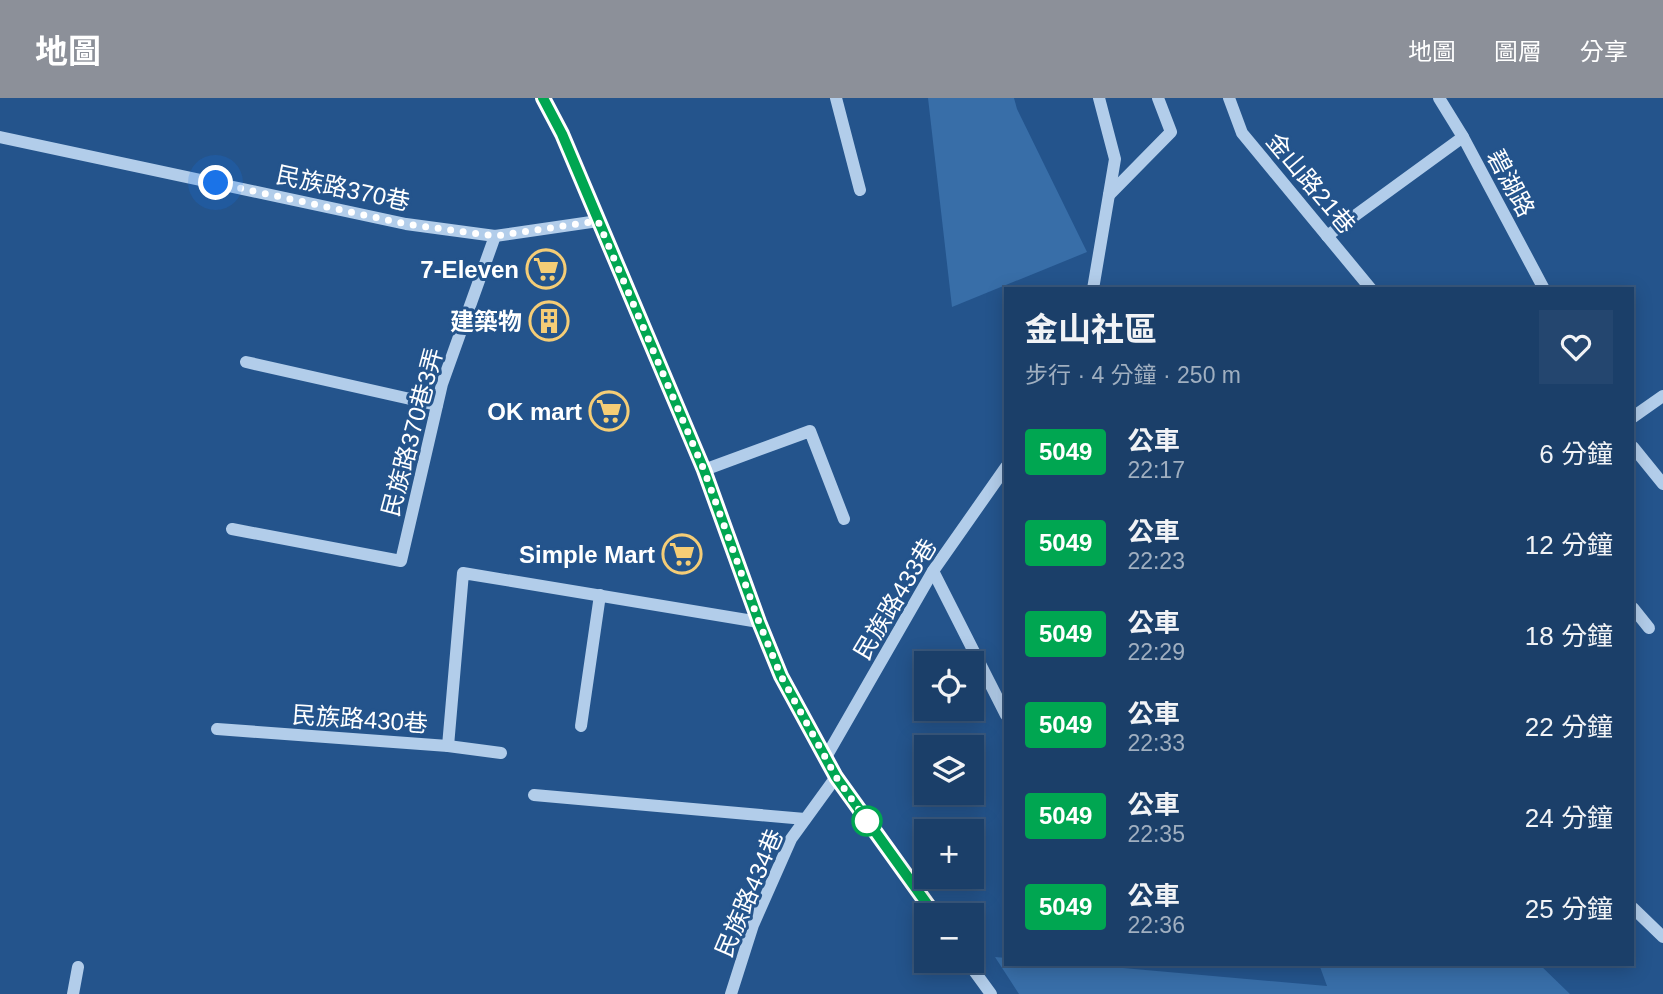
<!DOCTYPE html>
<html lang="zh-TW">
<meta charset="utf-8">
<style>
:root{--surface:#1b3f69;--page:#24466f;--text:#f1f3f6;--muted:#a0afc0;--line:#39587d;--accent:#8c9099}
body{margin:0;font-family:Helvetica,"Noto Sans TC",sans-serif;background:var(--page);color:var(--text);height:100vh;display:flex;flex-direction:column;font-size:26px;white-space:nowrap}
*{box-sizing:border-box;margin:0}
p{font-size:23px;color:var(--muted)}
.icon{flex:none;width:38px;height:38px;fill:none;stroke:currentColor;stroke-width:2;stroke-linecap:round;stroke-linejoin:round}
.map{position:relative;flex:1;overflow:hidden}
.panel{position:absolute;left:1004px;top:189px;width:630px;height:679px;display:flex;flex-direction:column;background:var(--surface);border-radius:0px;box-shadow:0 4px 18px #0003,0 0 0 2px var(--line)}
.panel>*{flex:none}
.badge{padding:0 14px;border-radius:5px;font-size:24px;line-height:46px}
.buttons{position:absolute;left:914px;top:553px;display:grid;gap:14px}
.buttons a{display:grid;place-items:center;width:70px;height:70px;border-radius:0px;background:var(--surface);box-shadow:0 4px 18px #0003,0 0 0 2px var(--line);font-size:35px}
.you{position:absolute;width:35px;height:35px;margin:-18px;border:5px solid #fff;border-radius:50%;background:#1a73e8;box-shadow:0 0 0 10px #1a73e833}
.map>.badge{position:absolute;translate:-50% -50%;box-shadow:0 0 0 4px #fff}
.round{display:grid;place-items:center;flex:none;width:74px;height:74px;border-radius:0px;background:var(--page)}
.head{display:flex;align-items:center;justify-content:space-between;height:119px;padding:0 21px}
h1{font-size:33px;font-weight:700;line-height:52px}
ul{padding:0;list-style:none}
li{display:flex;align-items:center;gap:21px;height:91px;padding:0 21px}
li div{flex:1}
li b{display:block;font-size:26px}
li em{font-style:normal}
li .badge{min-width:77px;font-weight:700;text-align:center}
header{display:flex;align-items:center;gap:42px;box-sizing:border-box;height:98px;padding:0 35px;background:var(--accent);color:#fff}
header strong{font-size:33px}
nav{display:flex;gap:38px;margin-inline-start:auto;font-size:24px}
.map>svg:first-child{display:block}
.green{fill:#386ea8}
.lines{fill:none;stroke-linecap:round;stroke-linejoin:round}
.minor{stroke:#b2cdea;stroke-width:12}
.line-casing{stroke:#fff;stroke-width:16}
.line{stroke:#00a651;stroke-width:10}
.walk{stroke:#fff;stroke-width:7;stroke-dasharray:0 12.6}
.stop-dot{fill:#fff;stroke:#00a651;stroke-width:3.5}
.labels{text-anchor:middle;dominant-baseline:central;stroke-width:6;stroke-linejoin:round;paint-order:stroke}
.street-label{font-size:24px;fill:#fff;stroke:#24548c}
.poi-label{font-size:24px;font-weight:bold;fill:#fff;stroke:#24548c;text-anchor:end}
</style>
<header>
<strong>地圖</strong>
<nav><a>地圖</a><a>圖層</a><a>分享</a></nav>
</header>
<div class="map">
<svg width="1663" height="896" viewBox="0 0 1663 896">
<rect width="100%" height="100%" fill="#24548c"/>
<g class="green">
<polygon points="928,0 1014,0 1017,11 1087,154 952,209"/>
<polygon points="995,859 1006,860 1006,866 1078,866 1327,888 1319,866 1539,866 1570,896 1019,896"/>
</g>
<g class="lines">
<g class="minor">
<polyline points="543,0 562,36 704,372 759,524 781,578 836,679 935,817"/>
<polyline points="836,0 860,92"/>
<polyline points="1229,0 1242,35 1371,191"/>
<polyline points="1439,0 1463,39 1544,191"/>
<polyline points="0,39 406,126 495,138 598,123"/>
<polyline points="1109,97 1171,34 1158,0"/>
<polyline points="1327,138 1463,39"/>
<polyline points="1093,191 1115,61 1099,0"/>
<polyline points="246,264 437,307"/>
<polyline points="1633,319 1663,298"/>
<polyline points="1633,349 1663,386"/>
<polyline points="704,372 810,333 844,421"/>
<polyline points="232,431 401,463 442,286 495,138"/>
<polyline points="933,473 1006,617"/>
<polyline points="1633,510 1649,530"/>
<polyline points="581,628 600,497"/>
<polyline points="217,631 448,648 501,655"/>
<polyline points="448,648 463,475 759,524"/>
<polyline points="826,659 933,473 1006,369"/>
<polyline points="534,697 805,721"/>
<polyline points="1633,810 1663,839"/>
<polyline points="967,863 991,896"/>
<polyline points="73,896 78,869"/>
<polyline points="731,896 753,827 791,741 836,679"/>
</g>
</g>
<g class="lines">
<g class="line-casing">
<polyline id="line" points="543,0 562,36 704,372 759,524 781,578 836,679 935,817"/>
</g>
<use href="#line" class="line"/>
<polyline class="walk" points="216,85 406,126 495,138 598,123 704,372 759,524 781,578 836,679 867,723"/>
</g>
<defs>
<g id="supermarket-ring" transform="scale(2.0125)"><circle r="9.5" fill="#24548c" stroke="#f5cd76" stroke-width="1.5"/><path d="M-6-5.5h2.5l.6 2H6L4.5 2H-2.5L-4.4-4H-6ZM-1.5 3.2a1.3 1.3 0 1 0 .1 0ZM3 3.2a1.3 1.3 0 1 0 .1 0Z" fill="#f5cd76"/></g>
<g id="building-ring" transform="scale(2.0125)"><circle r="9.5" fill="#24548c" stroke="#f5cd76" stroke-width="1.5"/><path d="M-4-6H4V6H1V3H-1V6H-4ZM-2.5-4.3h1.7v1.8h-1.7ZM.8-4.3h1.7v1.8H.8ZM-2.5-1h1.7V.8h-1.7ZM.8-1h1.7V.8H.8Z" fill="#f5cd76"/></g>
</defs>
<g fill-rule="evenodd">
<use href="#supermarket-ring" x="546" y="171"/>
<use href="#building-ring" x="549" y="223"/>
<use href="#supermarket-ring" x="609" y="313"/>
<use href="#supermarket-ring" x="682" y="456"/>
</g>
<circle class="stop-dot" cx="867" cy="723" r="14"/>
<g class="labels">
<g class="street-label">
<text transform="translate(1311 85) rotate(50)">金山路21巷</text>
<text transform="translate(1511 85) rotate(62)">碧湖路</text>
<text transform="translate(343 90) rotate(12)">民族路370巷</text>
<text transform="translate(412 334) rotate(-75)">民族路370巷3弄</text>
<text transform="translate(895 501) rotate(-59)">民族路433巷</text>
<text transform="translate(360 621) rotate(4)">民族路430巷</text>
<text transform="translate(749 795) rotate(-67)">民族路434巷</text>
</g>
<g class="poi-label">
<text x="519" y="171">7-Eleven</text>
<text x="522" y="223">建築物</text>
<text x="582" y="313">OK mart</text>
<text x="655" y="456">Simple Mart</text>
</g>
</g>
</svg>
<div class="buttons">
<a><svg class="icon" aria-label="locate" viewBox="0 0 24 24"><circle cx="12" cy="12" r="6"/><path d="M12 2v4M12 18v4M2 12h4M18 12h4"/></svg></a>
<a><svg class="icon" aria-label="layers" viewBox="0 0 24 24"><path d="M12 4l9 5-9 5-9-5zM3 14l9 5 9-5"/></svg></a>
<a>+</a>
<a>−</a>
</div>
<div class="you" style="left:216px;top:85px"></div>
<section class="panel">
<div class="head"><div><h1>金山社區</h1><p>步行 · 4 分鐘 · 250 m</p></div><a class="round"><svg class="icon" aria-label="heart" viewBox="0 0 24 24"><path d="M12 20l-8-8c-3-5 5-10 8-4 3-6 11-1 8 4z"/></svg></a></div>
<ul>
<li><span class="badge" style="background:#00a651;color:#fff">5049</span><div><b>公車</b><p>22:17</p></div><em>6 分鐘</em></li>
<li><span class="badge" style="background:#00a651;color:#fff">5049</span><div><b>公車</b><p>22:23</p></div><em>12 分鐘</em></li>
<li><span class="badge" style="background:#00a651;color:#fff">5049</span><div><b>公車</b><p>22:29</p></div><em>18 分鐘</em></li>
<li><span class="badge" style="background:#00a651;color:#fff">5049</span><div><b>公車</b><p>22:33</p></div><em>22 分鐘</em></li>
<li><span class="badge" style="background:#00a651;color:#fff">5049</span><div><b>公車</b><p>22:35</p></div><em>24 分鐘</em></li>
<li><span class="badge" style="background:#00a651;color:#fff">5049</span><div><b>公車</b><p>22:36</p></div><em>25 分鐘</em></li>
</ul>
</section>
</div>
